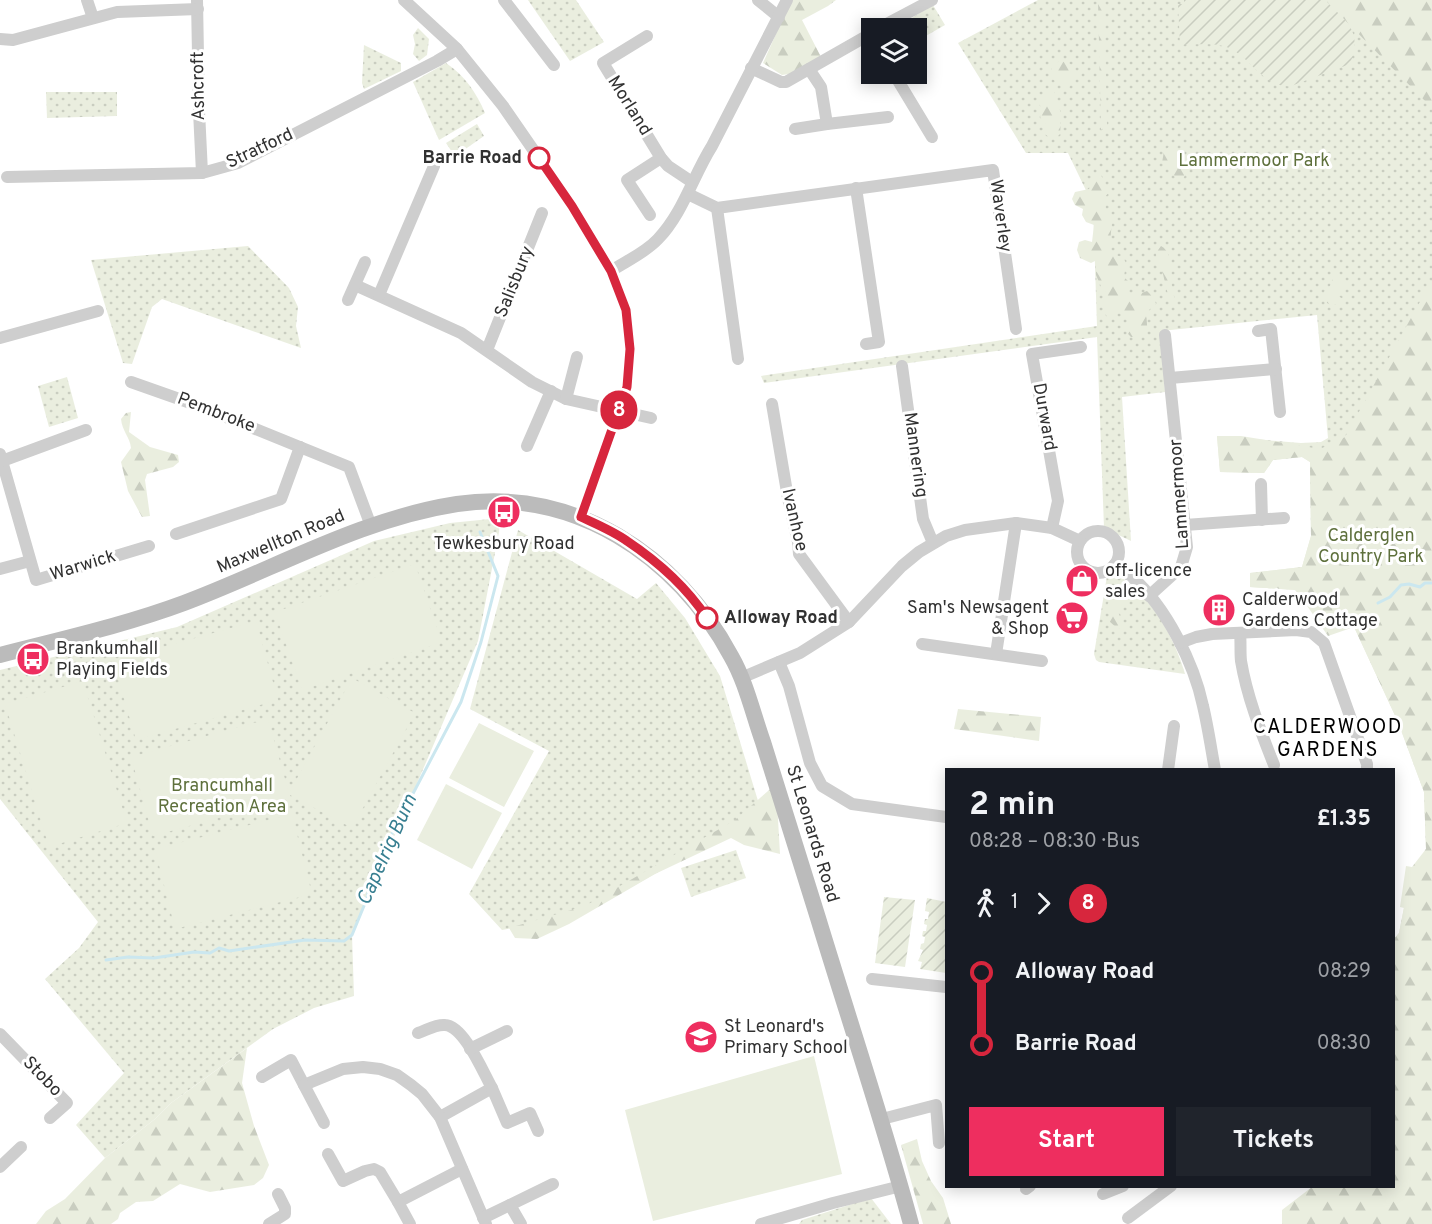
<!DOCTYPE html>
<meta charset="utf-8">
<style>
:root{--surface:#171b24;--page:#20242c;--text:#f1f3f6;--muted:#9ea1a6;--accent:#ee2e5f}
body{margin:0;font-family:Overpass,sans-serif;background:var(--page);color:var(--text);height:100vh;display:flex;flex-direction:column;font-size:22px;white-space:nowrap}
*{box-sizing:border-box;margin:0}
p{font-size:20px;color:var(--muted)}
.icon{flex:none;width:33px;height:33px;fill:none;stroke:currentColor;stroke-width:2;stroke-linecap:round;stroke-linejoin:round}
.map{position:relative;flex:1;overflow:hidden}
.side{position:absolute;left:945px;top:768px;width:450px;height:420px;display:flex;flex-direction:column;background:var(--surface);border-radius:0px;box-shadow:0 3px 15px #0003}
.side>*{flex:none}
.badge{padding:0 12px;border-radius:20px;font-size:21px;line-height:39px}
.tools{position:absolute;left:861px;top:18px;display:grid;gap:12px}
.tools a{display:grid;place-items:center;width:66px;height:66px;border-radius:0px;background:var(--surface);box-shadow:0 3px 15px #0003;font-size:30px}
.map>.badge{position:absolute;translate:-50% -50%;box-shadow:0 0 0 3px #fff}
.legs{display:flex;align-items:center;gap:9px;height:66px;padding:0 24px;font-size:20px}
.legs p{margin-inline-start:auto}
.head{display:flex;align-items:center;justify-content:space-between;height:102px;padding:0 24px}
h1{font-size:33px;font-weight:700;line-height:45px}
.primary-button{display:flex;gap:12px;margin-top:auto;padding:12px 24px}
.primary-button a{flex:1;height:69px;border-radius:0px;background:var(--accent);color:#fff;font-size:24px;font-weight:700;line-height:69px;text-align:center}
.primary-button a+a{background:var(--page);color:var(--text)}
ul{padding:0 24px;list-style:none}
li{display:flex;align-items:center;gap:21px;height:72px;font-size:22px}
li i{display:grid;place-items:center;width:9px;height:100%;margin:0 8px;background:currentColor}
li i::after{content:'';width:15px;height:15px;margin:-8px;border:4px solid;border-radius:50%;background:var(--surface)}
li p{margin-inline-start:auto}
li:first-child i{background:linear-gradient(#0000 50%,currentColor 0)}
li:last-child i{background:linear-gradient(currentColor 50%,#0000 0)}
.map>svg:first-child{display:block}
.grass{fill:url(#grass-dots)}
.forest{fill:url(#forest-firs)}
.garden{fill:url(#garden-furrows)}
.pitch{fill:#eaeedf}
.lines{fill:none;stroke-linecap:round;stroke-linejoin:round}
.stream{stroke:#cbe7ef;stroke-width:3}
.street{stroke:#cecece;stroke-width:12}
.secondary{stroke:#bbb;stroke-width:16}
.line-1-casing{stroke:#fff;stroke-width:14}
.line-1{stroke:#d7263d;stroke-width:9}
.stop-1-dot{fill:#fff;stroke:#d7263d;stroke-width:3}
.labels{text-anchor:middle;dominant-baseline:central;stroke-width:6;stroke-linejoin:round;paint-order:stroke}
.street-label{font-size:18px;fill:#313131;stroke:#fff}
.stop-label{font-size:18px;font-weight:bold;fill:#313131;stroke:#fff;text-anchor:end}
.park-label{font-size:18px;fill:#5e703c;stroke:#fff}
.poi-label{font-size:18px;fill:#313131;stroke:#fff;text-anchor:start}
.neighbourhood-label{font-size:20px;letter-spacing:1.5px;fill:#000;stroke:#fff}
.water-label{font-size:20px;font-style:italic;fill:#387f91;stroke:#fff}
</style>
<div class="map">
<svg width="1432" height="1224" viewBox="0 0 1432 1224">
<defs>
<pattern id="grass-dots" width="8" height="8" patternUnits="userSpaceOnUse" patternTransform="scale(1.5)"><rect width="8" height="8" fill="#eaeedf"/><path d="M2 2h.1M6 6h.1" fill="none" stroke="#c9cdc0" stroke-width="1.8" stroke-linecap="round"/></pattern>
<pattern id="forest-firs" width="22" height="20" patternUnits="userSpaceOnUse" patternTransform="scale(1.5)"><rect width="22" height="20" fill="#eaeedf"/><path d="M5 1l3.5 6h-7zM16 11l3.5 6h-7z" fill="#c9cdc0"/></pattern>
<pattern id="garden-furrows" width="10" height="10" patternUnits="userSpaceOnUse" patternTransform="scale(1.5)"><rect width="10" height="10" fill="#eaeedf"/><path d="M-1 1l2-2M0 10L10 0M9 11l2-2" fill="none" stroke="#c9cdc0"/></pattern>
</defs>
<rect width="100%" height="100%" fill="#fff"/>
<g class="grass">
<polygon points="528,0 576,0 604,42 570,61"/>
<polygon points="1038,0 1432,0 1432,1224 1394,1186 1394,939 1399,933 1409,881 1426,849 1424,792 1398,722 1344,605 1314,614 1295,590 1250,587 1250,573 1302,567 1311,536 1310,462 1302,457 1273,460 1264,473 1220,472 1217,436 1301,443 1321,442 1328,438 1317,315 1161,331 1165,392 1122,397 1131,541 1104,528 1097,337 764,383 761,376 1097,326 1093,205 1068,153 1026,153 958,43"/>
<polygon points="933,5 945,25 917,41 916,28 895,28"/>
<polygon points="418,28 429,39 427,55 419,61 413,54 415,44 413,35"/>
<polygon points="364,45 401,63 401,71 364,89 362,83"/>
<path d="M446,63c19,13 30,29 39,50l-46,27 -26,-58z"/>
<polygon points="46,92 117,92 117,116 47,118"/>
<polygon points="477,124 484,136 464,150 465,153 456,158 446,143"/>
<polygon points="248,246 289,288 298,307 296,326 301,348 162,299 152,307 132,364 123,363 91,260"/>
<polygon points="67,377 78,418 49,427 38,386"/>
<polygon points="500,518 499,532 478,641 352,935 354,996 314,1008 273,1029 171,1103 155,1119 105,1158 76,1125 124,1073 45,979 79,948 98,922 0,799 0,670 177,627 374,541 450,523"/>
<polygon points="518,530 637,599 656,583 685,618 720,676 762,814 583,914 502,930 469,894 549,751 470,709"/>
<path d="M1115,573c36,23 58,61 70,101l-86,-12 -3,-2 -2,-6 13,-78z"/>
<polygon points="736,850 746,878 691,897 681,868"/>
<polygon points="871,1198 891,1224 799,1224 802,1220"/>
</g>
<g class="forest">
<polygon points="791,0 836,0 828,6 802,20 821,57 795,73 782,75 763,63"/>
<polygon points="1098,0 1104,0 1107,125 1101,130"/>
<polygon points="1325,0 1432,0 1432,108"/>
<path d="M1059,61c17,1 21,14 10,26l-8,-2 -10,-7 1,-12z"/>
<path d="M1048,91h6l3,8 -2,5 5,6c0,8 1,17 0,24l-5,5h-4l-6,-5 2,-8 -7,-9 3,-7 -6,-9 3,-5z"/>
<polygon points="1169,147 1178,152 1181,157 1179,167 1186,173 1183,179 1176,180 1172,170 1166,168 1162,163 1164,151"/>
<path d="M1101,175l8,17 -4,5 1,18 6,6 -3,33 14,3 3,6 -2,14 5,5v16l18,-7 7,7 2,6c-14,10 -8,13 -9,27l-8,6h-8c-8,-7 -4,-12 -3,-20l-9,-4 -6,3 -6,1 -6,-13 5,-12 -3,-1 -7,-16 -1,-14 -4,2 -11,-5 -3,-8 2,-8 6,-2 7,2 2,-17 -8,-3 -4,-7 1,-6 -8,-4 -3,-6 3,-7 14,-3 7,-13z"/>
<path d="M1161,246c13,7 9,29 11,42 1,4 4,11 2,15 0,2 -2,2 -3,4l-8,-33 -6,-13 -1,-8z"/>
<polygon points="1338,274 1343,278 1345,284 1342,287 1339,287 1338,296 1343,299 1342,303 1331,305 1327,303 1324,292 1330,286 1334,275"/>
<polygon points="1432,280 1432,1224 1282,1224 1282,1210 1312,1187 1394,1186 1394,939 1399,933 1404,908 1400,907 1406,866 1412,867 1426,849 1424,792 1398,722 1354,627 1328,636 1296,590 1250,587 1250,573 1302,567 1311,536 1310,462 1302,457 1273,460 1264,473 1220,472 1217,436 1241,436 1320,449 1345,437"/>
<path d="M131,412l-2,20 21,15 28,8 1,7 -6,5 -26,7 -2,6 5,36 -8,1 -14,-26 -7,-29 10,-14c-1,-11 -9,-17 -10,-29l5,-6z"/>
<polygon points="1112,595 1117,595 1121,601 1122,609 1118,612 1124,625 1122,628 1118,629 1109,621 1110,616 1106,608"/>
<polygon points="958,709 1041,717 1039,741 954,729"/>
<polygon points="776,784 780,854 744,845 731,838 655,874 569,924 537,939 515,938 509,928 585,906 735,820"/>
<polygon points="247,1048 242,1083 254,1126 269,1165 263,1178 254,1185 210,1192 180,1184 153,1201 136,1202 120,1213 118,1219 111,1224 36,1224 46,1211 65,1199 105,1158 155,1119 171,1103"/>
<polygon points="917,1139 922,1161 931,1181 943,1198 951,1224 923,1224 901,1145"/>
</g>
<g class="garden">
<path d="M1184,0h141c22,23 38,30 25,64l-59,22c-29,3 -42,-34 -68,-40 -13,-3 -30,-1 -43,-1l-2,-41h6z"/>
<polygon points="884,897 915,900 905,967 875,963"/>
<polygon points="927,898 946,902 946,973 920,969 922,962 918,961 923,950 920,949 921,944 924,943 925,937 922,936 923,931 926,931 927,925 924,924 925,919 928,919 929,912 925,911"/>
</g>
<g class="pitch">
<polygon points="415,564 442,642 302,690 275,612"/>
<polygon points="256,621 278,700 136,740 113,661"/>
<polygon points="352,678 415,713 352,828 290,795 290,798 153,836 131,757 268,719 289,793"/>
<polygon points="83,681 127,823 49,847 5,704"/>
<polygon points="479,723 534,751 504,807 449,778"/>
<polygon points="446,784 502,813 472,869 417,840"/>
<polygon points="292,814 312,894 175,929 155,849"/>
<polygon points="814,1056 842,1174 653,1221 625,1110"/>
</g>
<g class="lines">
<g class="stream">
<polyline points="1378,603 1390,597 1401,585 1409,584 1420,587 1425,583 1432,583"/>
<polyline points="106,960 128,957 154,958 194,952 210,953 219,948 229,951 305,940 344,941 352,935 366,901 371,882 385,847 461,702 481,642 498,576 480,532"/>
</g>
<g class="street">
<polyline points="87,0 93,18"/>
<polyline points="197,0 199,111 202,173"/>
<polyline points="404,0 457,49 503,106 572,206 611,271 626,310 630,349 627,387 581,517"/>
<polyline points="504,0 554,65"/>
<polyline points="758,0 779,17"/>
<polyline points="879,28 932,0"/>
<polyline points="647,36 603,63 661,158 668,166 692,182"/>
<polyline points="0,39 13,40 117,12 198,9"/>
<polyline points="751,68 781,82 786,82 872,33"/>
<polyline points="809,69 821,87 827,124 888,117"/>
<polyline points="894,74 932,137"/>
<polyline points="795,129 827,124"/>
<polyline points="7,177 202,173 238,163 437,61 457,49"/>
<polyline points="856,188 879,342 866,344"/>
<polyline points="688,194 717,208 993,170 1016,329"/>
<polyline points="717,208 738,359"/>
<polyline points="650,215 627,180 661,158"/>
<path d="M611,271c15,-10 34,-18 47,-32 25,-26 35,-63 54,-93l75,-146"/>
<polyline points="355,285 461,333 532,382 566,399 651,418"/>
<polyline points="379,295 434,166"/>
<polyline points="348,300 365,262"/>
<polyline points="1258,331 1271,329 1280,412"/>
<polyline points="0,338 98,311"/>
<polyline points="487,350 542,213"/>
<polyline points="902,366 923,519 933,543"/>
<polyline points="1170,378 1276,369"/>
<polyline points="131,382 199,406 349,467 371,526"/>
<polyline points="566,399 577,357"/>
<polyline points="772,404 788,498 798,542 799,554 849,622"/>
<polyline points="527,446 551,391"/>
<polyline points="0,454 36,580 149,546"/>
<polyline points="2,461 86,430"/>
<polyline points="1261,484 1262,520"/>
<polyline points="1185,525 1284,518"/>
<polyline points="1052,528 1058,501 1032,354 1081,347"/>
<circle cx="1098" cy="552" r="21"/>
<polyline points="176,534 281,499 300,447"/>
<path d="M1114,565c6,4 13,8 19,13 33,29 61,85 70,128 5,21 8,42 12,64"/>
<polyline points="0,569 30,561"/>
<polyline points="1149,596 1181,567 1187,547 1165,335"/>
<path d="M1240,633c1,9 0,19 1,28 6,36 20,71 33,104"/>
<polyline points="1180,643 1196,637 1212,634 1296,630 1311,632 1324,643 1367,764 1367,770"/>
<polyline points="922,644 1042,661"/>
<polyline points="996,654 1016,523"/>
<polyline points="779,662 789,686 810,763 822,786 852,804 946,817"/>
<polyline points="741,678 800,653 849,622 902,566 919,552 946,536 965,530 1016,523 1052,528 1080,541"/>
<polyline points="1168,770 1174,726"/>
<polyline points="872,979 946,987"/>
<path d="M418,1033c9,-3 18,-9 27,-8 19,1 38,47 47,63l-52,29"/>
<polyline points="0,1034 67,1103 50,1118"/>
<polyline points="470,1049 507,1031"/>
<polyline points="262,1077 291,1060 304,1085 343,1069 363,1067 380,1069 397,1075 411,1085 422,1094 440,1117 486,1224"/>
<polyline points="304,1085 324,1123"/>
<polyline points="492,1088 507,1123 530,1113 538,1131"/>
<polyline points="882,1119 936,1105 939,1143"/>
<polyline points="328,1154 343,1181 365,1171 374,1169 380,1172 398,1202 462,1169"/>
<polyline points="0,1167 21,1147"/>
<polyline points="1026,1189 1030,1186"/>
<polyline points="1103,1194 1123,1186"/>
<polyline points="398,1202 410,1224"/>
<polyline points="510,1205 521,1224"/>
<polyline points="483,1218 553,1184"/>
<polyline points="1128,1218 1171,1186"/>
<polyline points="269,1224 285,1214 285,1208 278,1194"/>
<polyline points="761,1224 833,1203 901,1186"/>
</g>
<path class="secondary" d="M0,655c62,-16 125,-30 184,-52 91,-34 176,-84 273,-99 117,-17 220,51 274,152 15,26 22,58 32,86 19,59 37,118 55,176 31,102 65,203 93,306"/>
</g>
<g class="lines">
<g class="line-1-casing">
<path id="line-1" d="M539,158l33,48 39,65 15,39 4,39 -3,38 -46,130c15,7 32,14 46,24 30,20 60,47 80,77"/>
</g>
<use href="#line-1" class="line-1"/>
</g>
<defs>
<g id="bus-disc" transform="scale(1.725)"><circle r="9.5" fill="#ee2e5f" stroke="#fff"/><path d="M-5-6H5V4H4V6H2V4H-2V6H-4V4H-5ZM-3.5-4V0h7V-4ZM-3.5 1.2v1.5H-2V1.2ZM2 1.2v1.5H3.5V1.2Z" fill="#fff"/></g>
<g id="shop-disc" transform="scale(1.725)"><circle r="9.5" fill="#ee2e5f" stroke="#fff"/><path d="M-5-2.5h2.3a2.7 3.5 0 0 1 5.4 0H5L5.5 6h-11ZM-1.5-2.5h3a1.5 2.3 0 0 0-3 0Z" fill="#fff"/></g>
<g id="building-disc" transform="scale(1.725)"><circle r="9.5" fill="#ee2e5f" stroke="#fff"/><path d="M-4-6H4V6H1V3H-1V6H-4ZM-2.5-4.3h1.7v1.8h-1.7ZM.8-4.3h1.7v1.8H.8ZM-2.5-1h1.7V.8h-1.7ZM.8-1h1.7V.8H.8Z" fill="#fff"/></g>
<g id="supermarket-disc" transform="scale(1.725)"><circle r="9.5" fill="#ee2e5f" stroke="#fff"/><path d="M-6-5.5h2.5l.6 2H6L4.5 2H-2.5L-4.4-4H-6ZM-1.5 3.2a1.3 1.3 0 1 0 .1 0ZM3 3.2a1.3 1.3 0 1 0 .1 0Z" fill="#fff"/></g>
<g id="school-disc" transform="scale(1.725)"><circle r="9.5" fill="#ee2e5f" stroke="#fff"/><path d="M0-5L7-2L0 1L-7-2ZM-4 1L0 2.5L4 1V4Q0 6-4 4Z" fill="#fff"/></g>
</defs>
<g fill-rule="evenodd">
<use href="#bus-disc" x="504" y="512"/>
<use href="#shop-disc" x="1082" y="581"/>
<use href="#building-disc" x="1219" y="610"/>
<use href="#supermarket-disc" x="1072" y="618"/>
<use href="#bus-disc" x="33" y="659"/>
<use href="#school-disc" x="701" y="1037"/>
</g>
<g class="stop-1-dot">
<circle cx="539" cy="158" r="10"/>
<circle cx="707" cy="618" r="10"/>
</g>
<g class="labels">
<g class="street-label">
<text transform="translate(199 86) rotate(-91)">Ashcroft</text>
<text transform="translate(629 106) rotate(58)">Morland</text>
<text transform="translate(260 149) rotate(-25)">Stratford</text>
<text transform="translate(1000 216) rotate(82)">Waverley</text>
<text transform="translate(515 282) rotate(-68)">Salisbury</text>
<text transform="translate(216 413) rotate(21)">Pembroke</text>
<text transform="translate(1044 417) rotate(80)">Durward</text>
<text transform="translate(915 455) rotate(82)">Mannering</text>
<text transform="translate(1180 494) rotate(-94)">Lammermoor</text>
<text transform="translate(794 520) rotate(77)">Ivanhoe</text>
<text transform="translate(281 542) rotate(-23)">Maxwellton Road</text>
<text transform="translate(83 566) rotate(-17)">Warwick</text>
<text transform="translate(812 834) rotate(73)">St Leonards Road</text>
<text transform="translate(42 1077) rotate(46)">Stobo</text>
</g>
<g class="stop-label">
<text x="522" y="158">Barrie Road</text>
<text x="724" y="618" text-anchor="start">Alloway Road</text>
</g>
<g class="park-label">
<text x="1254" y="161">Lammermoor Park</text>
<text x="1371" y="536">Calderglen<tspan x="1371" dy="21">Country Park</tspan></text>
<text x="222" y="786">Brancumhall<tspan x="222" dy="21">Recreation Area</tspan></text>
</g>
<g class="poi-label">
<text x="504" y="544" text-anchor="middle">Tewkesbury Road</text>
<text x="1105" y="571">off-licence<tspan x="1105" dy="21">sales</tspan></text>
<text x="1242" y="600">Calderwood<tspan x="1242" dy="21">Gardens Cottage</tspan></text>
<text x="1049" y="608" text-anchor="end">Sam's Newsagent<tspan x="1049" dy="21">&amp; Shop</tspan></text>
<text x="56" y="649">Brankumhall<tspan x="56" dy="21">Playing Fields</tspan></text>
<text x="724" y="1027">St Leonard's<tspan x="724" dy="21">Primary School</tspan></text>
</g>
<g class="neighbourhood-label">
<text x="1328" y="728">CALDERWOOD<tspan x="1328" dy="23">GARDENS</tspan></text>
</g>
<g class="water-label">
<text transform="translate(388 850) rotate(-66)">Capelrig Burn</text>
</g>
</g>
</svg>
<div class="tools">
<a><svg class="icon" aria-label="layers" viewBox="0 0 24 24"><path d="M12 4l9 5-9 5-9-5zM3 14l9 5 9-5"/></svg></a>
</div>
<b class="badge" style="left:619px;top:410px;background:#d7263d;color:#fff">8</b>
<section class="side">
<div class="head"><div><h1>2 min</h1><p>08:28 – 08:30 · Bus</p></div><b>£1.35</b></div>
<div class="legs"><svg class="icon" aria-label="walk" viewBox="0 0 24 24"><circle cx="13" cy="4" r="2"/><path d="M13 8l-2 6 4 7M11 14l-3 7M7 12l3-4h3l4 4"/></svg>1<svg class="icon" aria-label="forward" viewBox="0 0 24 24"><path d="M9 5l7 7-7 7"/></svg><b class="badge" style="background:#d7263d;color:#fff">8</b></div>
<ul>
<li><i style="color:#d7263d"></i><b>Alloway Road</b><p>08:29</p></li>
<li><i style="color:#d7263d"></i><b>Barrie Road</b><p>08:30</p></li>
</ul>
<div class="primary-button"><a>Start</a><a>Tickets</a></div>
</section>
</div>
